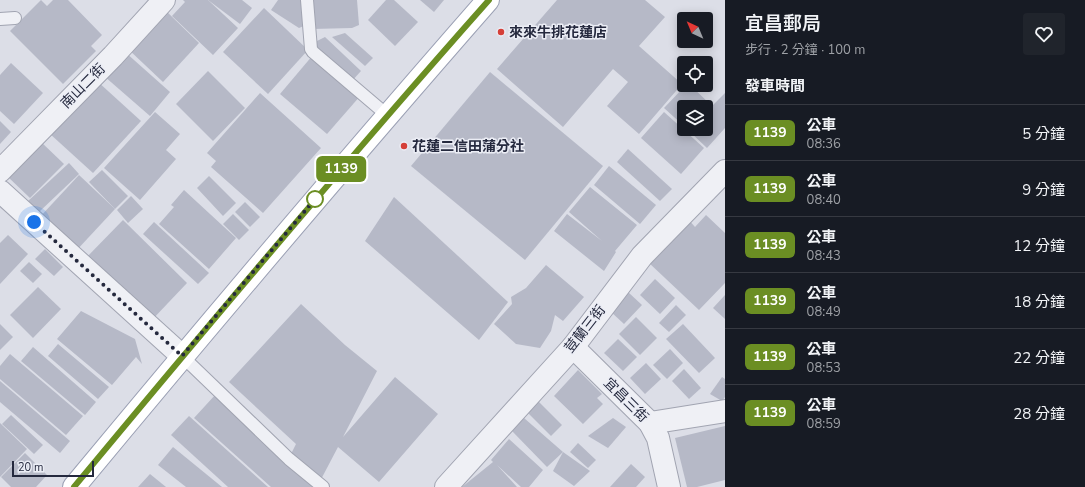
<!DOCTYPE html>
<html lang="zh-TW">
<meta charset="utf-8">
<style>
:root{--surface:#171b24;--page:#20242c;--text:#f1f3f6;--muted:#9ea1a6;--line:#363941}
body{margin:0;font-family:"Nunito Sans","Noto Sans TC",sans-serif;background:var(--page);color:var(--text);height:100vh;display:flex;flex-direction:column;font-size:15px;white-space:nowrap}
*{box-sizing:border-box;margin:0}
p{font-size:13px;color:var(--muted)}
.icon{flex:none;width:22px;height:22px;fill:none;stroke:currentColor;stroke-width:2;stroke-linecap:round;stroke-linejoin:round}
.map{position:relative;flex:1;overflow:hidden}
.side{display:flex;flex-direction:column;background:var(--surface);width:360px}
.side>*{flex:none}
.badge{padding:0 8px;border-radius:6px;font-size:14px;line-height:26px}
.needle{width:26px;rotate:316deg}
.controls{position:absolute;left:677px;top:12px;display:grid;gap:8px}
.controls a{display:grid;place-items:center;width:36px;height:36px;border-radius:4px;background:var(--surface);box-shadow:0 2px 10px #0003;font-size:20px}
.scale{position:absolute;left:12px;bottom:10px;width:82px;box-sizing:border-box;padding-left:4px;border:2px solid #25293e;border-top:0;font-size:11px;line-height:14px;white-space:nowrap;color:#25293e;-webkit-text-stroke:3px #ebedf5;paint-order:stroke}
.you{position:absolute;width:20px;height:20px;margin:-10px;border:3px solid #fff;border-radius:50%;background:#1a73e8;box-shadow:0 0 0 6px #1a73e833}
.map>.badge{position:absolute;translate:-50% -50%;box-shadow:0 0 0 2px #fff}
h2{padding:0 20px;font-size:15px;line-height:36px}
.round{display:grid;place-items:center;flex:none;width:42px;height:42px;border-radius:4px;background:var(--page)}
.summary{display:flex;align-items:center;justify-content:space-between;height:68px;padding:0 20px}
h1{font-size:19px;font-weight:600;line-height:30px}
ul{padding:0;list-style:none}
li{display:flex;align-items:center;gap:12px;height:56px;padding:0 20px;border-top:1px solid var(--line)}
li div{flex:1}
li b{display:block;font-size:15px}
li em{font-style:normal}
li .badge{min-width:44px;font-weight:700;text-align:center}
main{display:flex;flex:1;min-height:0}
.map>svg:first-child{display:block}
.building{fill:#b6b9c7}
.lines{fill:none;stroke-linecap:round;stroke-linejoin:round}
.service-casing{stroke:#a1a4b1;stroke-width:14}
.minor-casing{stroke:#a1a4b1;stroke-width:24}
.primary-casing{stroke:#9ba0b4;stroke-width:24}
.service{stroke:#eff0f5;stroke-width:12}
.minor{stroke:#eff0f5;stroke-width:22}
.primary{stroke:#fff;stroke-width:22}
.line-casing{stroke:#fff;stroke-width:9}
.line{stroke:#6b8e23;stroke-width:6}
.walk{stroke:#25293e;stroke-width:4;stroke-dasharray:0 7.2}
.poi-dot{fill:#d53f38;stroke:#ebedf5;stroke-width:1.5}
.stop-dot{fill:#fff;stroke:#6b8e23;stroke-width:2}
.labels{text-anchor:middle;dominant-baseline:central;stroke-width:3;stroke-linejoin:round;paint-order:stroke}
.poi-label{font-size:14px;font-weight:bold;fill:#25293e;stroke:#ebedf5;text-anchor:start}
.street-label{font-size:14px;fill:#25293e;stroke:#ebedf5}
</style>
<main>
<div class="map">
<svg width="725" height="487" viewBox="0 0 725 487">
<rect width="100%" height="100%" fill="#dcdee7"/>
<g class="building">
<polygon points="41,0 47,6 53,0 68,0 102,35 91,46 96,51 63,84 10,31"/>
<polygon points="183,0 208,0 238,28 213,55 172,16 185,2"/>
<polygon points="208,0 242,0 252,8 240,24"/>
<polygon points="278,0 304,0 306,25 299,28 271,10"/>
<polygon points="312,0 357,0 359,25 352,28 312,29"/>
<polygon points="386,0 394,0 418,22 395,46 368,20"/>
<polygon points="420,0 444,0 434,12"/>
<polygon points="557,0 645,0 665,17 639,46 682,84 639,134 607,106 628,82 613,69 563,127 497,69"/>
<polygon points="264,8 308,50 268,94 223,52"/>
<polygon points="164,9 199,43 163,82 127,48"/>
<polygon points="345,33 373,58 365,66 332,37"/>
<polygon points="325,37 361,71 351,82 311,44"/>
<polygon points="125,52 170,92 150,116 104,76"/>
<polygon points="313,55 361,95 327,134 280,94"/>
<polygon points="11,63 43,93 14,124 0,111 0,75"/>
<polygon points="208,71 245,108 213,141 176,104"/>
<polygon points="490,72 603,166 525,260 411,166"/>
<polygon points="97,81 141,121 93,173 49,133"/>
<polygon points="686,85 690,85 712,106 725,93 725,128 707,148 687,129 706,129 706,107 684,107 684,126 664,108"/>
<polygon points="260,93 321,148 263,213 211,167 216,161 207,153"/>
<polygon points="155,112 180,134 166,150 176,159 140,200 104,168"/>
<polygon points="664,112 704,148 681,174 641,138"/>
<polygon points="0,121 11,132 0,144"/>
<polygon points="40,141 64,164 30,198 7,176"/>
<polygon points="628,149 672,189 660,201 617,162"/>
<polygon points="69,163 79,174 38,213 27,202"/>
<polygon points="609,166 656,205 640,224 594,185"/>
<polygon points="102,170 128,196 115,209 89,182"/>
<polygon points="79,175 115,209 75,252 39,218"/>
<polygon points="209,176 236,203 223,216 197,188"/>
<polygon points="590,187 637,225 615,251 616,252 604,271 554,231 567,214 602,241 569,212"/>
<polygon points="184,190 236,238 209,269 159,224 174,207 171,205"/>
<polygon points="131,196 143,209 128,223 117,210"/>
<polygon points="394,197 508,302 479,340 365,241"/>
<polygon points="245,202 260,217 250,227 235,212"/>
<polygon points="233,214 249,230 239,240 223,224"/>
<polygon points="706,215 725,233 725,283 699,310 648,262 688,219 695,227"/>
<polygon points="123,220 187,283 150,322 85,259"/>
<polygon points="154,222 209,273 198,284 143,234"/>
<polygon points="8,235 28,254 0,284 0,243"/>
<polygon points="45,249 63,267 54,276 35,259"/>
<polygon points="29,262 42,274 33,283 20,271"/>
<polygon points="546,265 584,297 563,321 555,315 551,331 540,348 516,344 494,324 512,304 511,297 526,288"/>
<polygon points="655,279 675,298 660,314 640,295"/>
<polygon points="38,287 61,309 33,338 10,315"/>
<polygon points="628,292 642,305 624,324 610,311"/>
<polygon points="725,295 725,319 713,308"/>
<polygon points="301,304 345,345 377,371 343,437 395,377 438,414 379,482 338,447 317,487 271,487 194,418 216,394 288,460 296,444 229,382"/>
<polygon points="676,305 686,315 669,332 659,323"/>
<polygon points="81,311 135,339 142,364 136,357 112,385 57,339"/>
<polygon points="636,317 657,338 640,355 619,334"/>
<polygon points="0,324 13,337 0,350"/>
<polygon points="683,324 715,358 699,373 666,339"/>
<polygon points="618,339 637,357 623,371 604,353"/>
<polygon points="58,344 109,387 98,399 48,356"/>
<polygon points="33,347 96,402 85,415 21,361"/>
<polygon points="670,349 683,363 667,379 653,365"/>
<polygon points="10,354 83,416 66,435 0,379 0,366"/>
<polygon points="646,363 661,379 645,394 630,378"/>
<polygon points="684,369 701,388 689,399 672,381"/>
<polygon points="578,370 602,394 597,398 603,404 583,424 554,396"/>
<polygon points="722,377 725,379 725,397 722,401 710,394"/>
<polygon points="0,381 70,441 60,453 0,402"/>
<polygon points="538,401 562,425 551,436 527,412"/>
<polygon points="11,415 43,445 34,454 2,424"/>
<polygon points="189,416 268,487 228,487 171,435"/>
<polygon points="524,418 563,452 547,467 512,431"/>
<polygon points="613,418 626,427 608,448 588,436"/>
<polygon points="0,423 27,449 0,477"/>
<polygon points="725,426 725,480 697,487 687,487 675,438"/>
<polygon points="509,439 543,470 529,487 521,487 497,465 517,487 462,487 493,462 491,460"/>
<polygon points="578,443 596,460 588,468 570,452"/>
<polygon points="173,447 222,487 186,487 158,465"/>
<polygon points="563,452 590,471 574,486 553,471"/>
<polygon points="25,453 47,475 36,487 11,487 1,477"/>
<polygon points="631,464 645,477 636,487 610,487"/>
<polygon points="150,474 166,487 138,487"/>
</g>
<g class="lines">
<g class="service-casing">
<g id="service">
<polyline points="307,0 311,49 313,52 387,115"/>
<polyline points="0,19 15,18"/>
<polyline points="182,356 289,459 323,487"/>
</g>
</g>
<g class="minor-casing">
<g id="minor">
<polyline points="0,171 113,56 164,0"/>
<polyline points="0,191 182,356"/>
<polyline points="573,347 650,423 658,438 669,487"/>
<polyline points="650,423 725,411"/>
<polyline points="446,487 573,347 642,256 725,171"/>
</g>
</g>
<g class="primary-casing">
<path id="primary" d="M74,487c136,-164 274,-327 414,-487"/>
</g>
<use href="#service" class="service"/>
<use href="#minor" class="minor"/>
<use href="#primary" class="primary"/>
</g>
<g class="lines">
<g class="line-casing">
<path id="line" d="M74,487c136,-164 273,-327 415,-487"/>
</g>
<use href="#line" class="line"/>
<polyline class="walk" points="34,222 182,356 315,199"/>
</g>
<g class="poi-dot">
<circle cx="501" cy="32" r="4"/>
<circle cx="404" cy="146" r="4"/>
</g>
<circle class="stop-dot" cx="315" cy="199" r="8"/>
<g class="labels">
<g class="poi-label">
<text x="509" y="32">來來牛排花蓮店</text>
<text x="412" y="146">花蓮二信田蒲分社</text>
</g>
<g class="street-label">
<text transform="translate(83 86) rotate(-45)">南山二街</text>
<text transform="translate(585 329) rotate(-52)">荳蘭三街</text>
<text transform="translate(626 400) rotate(45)">宜昌三街</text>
</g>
</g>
</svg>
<div class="controls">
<a><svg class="needle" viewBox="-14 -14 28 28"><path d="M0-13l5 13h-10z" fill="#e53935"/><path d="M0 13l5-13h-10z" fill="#9ea1a6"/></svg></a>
<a><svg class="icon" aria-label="locate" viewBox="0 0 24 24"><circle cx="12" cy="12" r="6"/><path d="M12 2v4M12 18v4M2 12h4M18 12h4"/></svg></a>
<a><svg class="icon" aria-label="layers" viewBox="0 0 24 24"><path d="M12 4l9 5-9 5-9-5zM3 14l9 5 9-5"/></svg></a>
</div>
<div class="scale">20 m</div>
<div class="you" style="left:34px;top:222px"></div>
<b class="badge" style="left:341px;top:169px;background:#6b8e23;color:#fff">1139</b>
</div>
<section class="side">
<div class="summary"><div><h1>宜昌郵局</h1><p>步行 · 2 分鐘 · 100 m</p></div><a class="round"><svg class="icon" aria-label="heart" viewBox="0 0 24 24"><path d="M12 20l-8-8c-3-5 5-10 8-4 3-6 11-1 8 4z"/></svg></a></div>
<h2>發車時間</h2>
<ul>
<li><span class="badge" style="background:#6b8e23;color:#fff">1139</span><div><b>公車</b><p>08:36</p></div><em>5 分鐘</em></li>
<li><span class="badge" style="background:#6b8e23;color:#fff">1139</span><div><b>公車</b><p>08:40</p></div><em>9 分鐘</em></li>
<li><span class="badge" style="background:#6b8e23;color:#fff">1139</span><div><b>公車</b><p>08:43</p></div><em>12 分鐘</em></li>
<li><span class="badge" style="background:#6b8e23;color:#fff">1139</span><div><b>公車</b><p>08:49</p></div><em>18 分鐘</em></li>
<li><span class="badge" style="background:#6b8e23;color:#fff">1139</span><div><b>公車</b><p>08:53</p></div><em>22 分鐘</em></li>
<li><span class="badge" style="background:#6b8e23;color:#fff">1139</span><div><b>公車</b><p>08:59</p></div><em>28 分鐘</em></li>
</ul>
</section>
</main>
